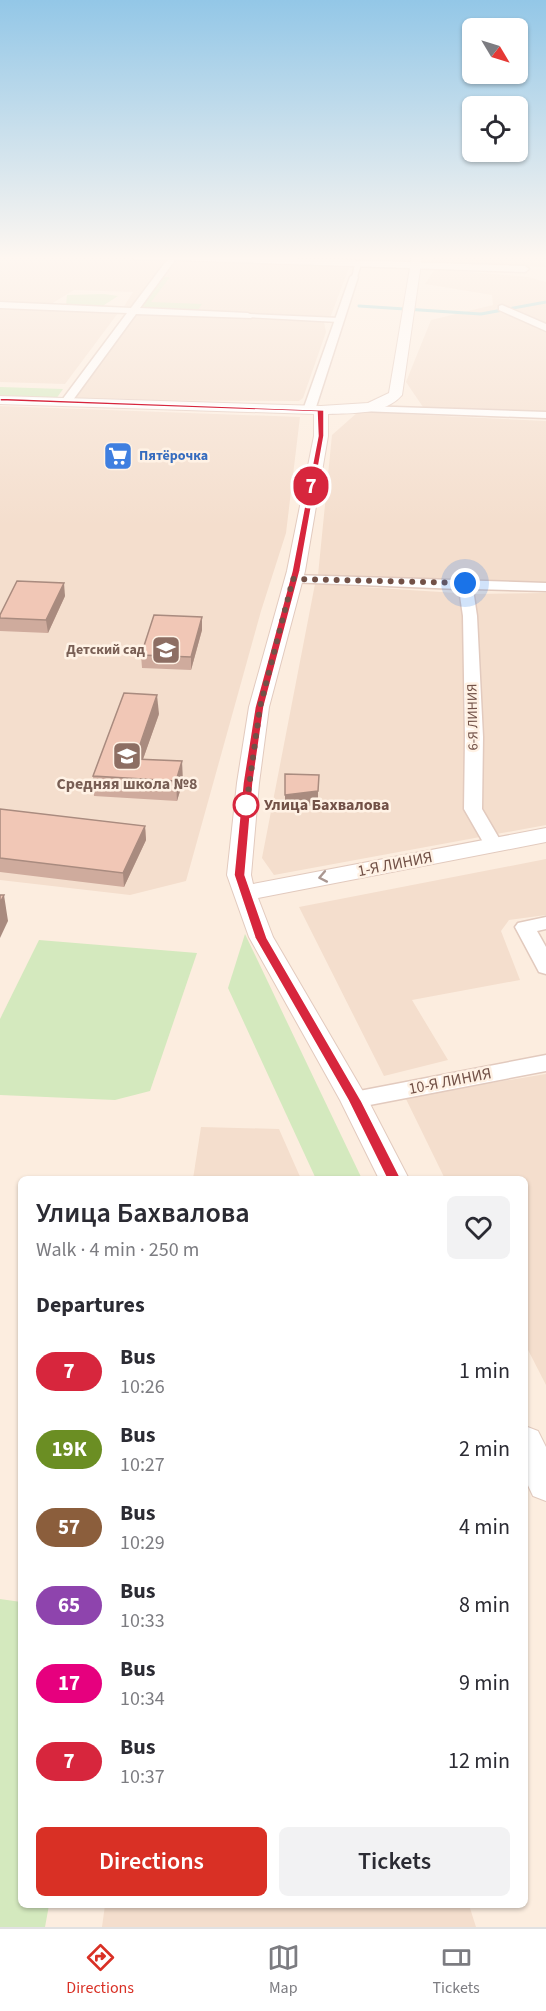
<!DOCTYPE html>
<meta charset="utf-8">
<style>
:root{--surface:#fff;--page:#f2f2f3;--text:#2b2b33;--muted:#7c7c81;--line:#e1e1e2;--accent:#d93025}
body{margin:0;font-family:"Source Sans 3",sans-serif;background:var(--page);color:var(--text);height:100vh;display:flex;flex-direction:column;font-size:22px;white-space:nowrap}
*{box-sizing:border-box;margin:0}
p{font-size:20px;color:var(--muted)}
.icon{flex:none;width:33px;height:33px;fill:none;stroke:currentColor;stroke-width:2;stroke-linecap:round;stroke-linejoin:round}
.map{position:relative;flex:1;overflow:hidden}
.side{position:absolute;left:18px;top:1176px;width:510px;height:732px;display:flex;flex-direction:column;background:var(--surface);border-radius:9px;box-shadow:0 2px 4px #0004}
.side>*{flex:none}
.badge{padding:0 12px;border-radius:20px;font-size:21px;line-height:39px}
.needle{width:39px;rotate:128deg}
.controls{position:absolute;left:462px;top:18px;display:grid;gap:12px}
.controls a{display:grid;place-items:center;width:66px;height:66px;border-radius:9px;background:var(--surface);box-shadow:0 2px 4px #0004;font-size:30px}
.you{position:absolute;width:30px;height:30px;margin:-15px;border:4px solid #fff;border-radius:50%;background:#1a73e8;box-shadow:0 0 0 9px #1a73e833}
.map>.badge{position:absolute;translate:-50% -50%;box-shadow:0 0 0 3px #fff}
h2{padding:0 18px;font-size:22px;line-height:54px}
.round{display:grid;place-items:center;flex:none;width:63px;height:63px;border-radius:9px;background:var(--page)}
.summary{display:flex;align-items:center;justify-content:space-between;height:102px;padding:0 18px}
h1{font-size:28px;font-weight:600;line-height:45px}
.cta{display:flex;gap:12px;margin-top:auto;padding:12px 18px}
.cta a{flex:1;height:69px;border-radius:9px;background:var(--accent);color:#fff;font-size:24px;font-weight:600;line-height:69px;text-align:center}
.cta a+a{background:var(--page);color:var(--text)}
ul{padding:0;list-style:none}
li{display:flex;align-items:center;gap:18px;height:78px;padding:0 18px}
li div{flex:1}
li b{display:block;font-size:22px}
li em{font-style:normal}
li .badge{min-width:66px;font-weight:700;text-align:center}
.tabs{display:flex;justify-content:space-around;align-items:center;height:84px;border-top:2px solid var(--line);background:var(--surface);font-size:16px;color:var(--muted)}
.tabs a{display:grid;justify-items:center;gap:3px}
.tabs .active{color:var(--accent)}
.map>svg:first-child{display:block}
.residential{fill:#f4decd}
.green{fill:#d4e9be}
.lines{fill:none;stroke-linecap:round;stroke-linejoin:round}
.stream{stroke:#9ad4d7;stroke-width:3}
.pedestrian-casing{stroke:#e2cabe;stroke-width:3}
.minor-casing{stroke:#e2cabe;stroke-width:3}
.tertiary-casing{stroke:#e2cabe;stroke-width:2}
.pedestrian{fill:#fff;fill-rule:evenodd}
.minor{fill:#fff;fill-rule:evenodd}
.tertiary{fill:#fff;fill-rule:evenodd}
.wall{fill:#cfab9d}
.shaded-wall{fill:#a98b7f}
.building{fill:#f1c7b6;stroke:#a98b7f;stroke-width:1.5}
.oneway{stroke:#aa9791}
.line{fill:#d7263d;stroke:#fff;stroke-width:1.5}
.walk{stroke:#725147;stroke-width:6;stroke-dasharray:0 10.8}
.stop-dot{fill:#fff;stroke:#d7263d;stroke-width:3}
.labels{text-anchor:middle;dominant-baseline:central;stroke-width:5;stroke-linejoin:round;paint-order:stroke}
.far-shop-label{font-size:14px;font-weight:bold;fill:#366cbe;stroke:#fff2e5;text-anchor:start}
.far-education-label{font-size:14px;font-weight:bold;fill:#785e54;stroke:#fff2e5;text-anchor:end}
.far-street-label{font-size:14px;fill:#725147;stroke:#fff2e5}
.education-label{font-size:16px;font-weight:bold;fill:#785e54;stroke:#fff2e5}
.stop-label{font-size:16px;font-weight:bold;fill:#725147;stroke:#fff2e5;text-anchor:start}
.street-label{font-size:16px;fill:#725147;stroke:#fff2e5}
</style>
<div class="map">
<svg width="546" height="1927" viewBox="0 0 546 1927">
<rect width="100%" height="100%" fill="#fceddf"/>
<g class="residential">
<polygon points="0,256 319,256 307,266 349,268 330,318 123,308 133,292 74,290 51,304 0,301"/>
<polygon points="432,256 546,256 546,267 430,263"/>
<polygon points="435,269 528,277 546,282 546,412 423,407 406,382 431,320 493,305 492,295 425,284"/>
<polygon points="0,308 118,313 65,384 0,382"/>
<polygon points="137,314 324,322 326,332 303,398 299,401 71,400"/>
<polygon points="0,406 300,417 286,533 261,611 186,881 130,895 0,880"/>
<polygon points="358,412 546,421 546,582 368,579 318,575 332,435"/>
<polygon points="315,584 472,594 546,593 546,825 274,875 262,858"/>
<polygon points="546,859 546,915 509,920 501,931 520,980 412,1000 448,1060 384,1076 299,907"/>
<polygon points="546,1074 546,1385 525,1344 525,1179 445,1179 405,1097"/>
<polygon points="201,1127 279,1129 301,1179 193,1179"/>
<polygon points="105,1905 469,1905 476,1927 102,1927"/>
</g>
<g class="green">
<polygon points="163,277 170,277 151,302 202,304 198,310 141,308"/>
<polygon points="104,294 118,296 101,307 66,306 67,295"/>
<polygon points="0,387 63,389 56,399 0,396"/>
<polygon points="245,934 362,1179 316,1179 228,988"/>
<polygon points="39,940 197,953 150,1091 115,1100 0,1095 0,1019"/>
<polygon points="0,1599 21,1602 21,1905 49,1905 45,1927 0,1927"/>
</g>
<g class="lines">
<polyline class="stream" points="359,306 481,314 546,302"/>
<g class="pedestrian-casing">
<g id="pedestrian">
<polygon points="358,262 361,264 357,277 352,278 355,264"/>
<polygon points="248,314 339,318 342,320 339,322 246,317"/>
</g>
</g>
<g class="minor-casing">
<g id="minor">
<polygon points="130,256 221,256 525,266 529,269 525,272 175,260 140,308 248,313 253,316 251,318 136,314 70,404 62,404 62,400 127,313 0,308 0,302 131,308 167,260 134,259"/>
<polygon points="354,274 358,277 315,410 313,412 305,412 303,410 350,277"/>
<polygon points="502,305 546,324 546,331 499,310 499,306"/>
<polygon points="364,406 546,412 546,418 360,411 358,409"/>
<polygon points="293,575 546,583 546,591 473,589 477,616 483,737 482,809 503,845 501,849 487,849 464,809 465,737 463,616 459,589 288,582 286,579"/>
<polygon points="546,917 546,929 537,931 546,947 546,974 539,972 515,927 518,923"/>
<polygon points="546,1055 546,1071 354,1108 346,1106 342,1100 346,1094 354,1092"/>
</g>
</g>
<g class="tertiary-casing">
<g id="tertiary">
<path d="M412,256h10l-20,139c-17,20 -50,18 -74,19v22l-23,135 -36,136 -10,76 -8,92 2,9 293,-56v14l-288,56 15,39 95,163 41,79h-30l-39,-79 -91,-163 -22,-62 10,-92 12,-76 38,-136 27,-135v-22l-314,-10v-8l321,10 47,-3 21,-10z"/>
<polygon points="525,1426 538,1431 546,1447 546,1501 533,1496 525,1479"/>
</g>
</g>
<use href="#pedestrian" class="pedestrian"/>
<use href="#minor" class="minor"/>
<use href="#tertiary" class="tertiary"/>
</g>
<g class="wall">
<polygon points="65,596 48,633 0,631 0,615"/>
<polygon points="202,617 202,630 191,670 142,668 141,655"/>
<polygon points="159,714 143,759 183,781 177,801 94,796 93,776"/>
<polygon points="0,809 145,826 146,840 124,887 0,872"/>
</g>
<g class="shaded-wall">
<polygon points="64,583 65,596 48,633 46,620"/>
<polygon points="202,617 202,630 191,670 191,657"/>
<polygon points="157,695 159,714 136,779 135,759"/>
<polygon points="182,761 183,781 177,801 176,781"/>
<polygon points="318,791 318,805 285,809 285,795"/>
<polygon points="145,826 146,840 124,887 123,873"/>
<polygon points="4,895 8,921 0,938 0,903"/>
</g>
<g class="building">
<polygon points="17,581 64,583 46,620 0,618 0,615"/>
<polygon points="154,615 202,617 191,657 141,655"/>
<polygon points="124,693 157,695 135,759 182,761 176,781 93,776"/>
<polygon points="285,774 319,775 318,791 285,795"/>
<polygon points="0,809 145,826 123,873 0,858"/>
<polygon points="0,895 4,895 0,903"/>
</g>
<defs><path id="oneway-chevron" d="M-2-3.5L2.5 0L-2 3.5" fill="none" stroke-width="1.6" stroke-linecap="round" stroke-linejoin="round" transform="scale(1.5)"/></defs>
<use class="oneway" href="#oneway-chevron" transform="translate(323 877) rotate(169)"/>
<linearGradient id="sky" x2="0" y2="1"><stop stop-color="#93c7e7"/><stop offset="0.49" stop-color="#fef7f1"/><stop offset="1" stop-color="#fef7f1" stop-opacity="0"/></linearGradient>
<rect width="546" height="526" fill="url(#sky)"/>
<polygon class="line" points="0,398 324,410 324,436 300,571 264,707 253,783 245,875 267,938 361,1100 401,1179 399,1183 389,1183 348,1100 255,938 234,875 243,783 255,707 292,571 318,436 317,412 0,401"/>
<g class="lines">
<polyline class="walk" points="246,805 246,808 260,707 293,579 465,583"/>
</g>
<defs>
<g id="supermarket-square" transform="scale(1.5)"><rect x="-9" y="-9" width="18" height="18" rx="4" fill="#3f7fe0" stroke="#fff2e5"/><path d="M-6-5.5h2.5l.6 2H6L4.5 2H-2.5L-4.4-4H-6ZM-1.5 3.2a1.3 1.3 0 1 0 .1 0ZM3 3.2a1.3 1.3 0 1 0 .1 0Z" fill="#fff"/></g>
<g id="school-square" transform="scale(1.5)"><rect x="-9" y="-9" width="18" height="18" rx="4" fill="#8d6e63" stroke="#fff2e5"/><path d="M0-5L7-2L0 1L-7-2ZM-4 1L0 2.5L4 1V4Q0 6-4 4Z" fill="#fff"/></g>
</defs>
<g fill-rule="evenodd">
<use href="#supermarket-square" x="118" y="456"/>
<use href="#school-square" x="166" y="650"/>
<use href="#school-square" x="127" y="756"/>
</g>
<circle class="stop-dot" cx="246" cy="805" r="12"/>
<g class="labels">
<g class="far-shop-label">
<text x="139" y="456">Пятёрочка</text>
</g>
<g class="far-education-label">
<text x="145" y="650">Детский сад</text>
</g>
<g class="far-street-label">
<text transform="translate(473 717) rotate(-91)">6-Я ЛИНИЯ</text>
</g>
<g class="education-label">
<text x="127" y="784">Средняя школа №8</text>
</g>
<g class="stop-label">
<text x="264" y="805">Улица Бахвалова</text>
</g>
<g class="street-label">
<text transform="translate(395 864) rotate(-11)">1-Я ЛИНИЯ</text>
<text transform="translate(450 1081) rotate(-11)">10-Я ЛИНИЯ</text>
</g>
</g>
</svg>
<div class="controls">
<a><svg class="needle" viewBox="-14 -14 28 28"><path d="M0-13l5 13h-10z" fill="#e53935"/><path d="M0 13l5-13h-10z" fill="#7c7c81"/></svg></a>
<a><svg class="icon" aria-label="locate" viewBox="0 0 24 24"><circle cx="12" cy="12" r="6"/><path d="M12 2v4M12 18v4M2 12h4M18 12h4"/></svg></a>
</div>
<div class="you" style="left:465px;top:583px"></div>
<b class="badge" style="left:311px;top:486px;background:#d7263d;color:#fff">7</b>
<section class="side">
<div class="summary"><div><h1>Улица Бахвалова</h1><p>Walk · 4 min · 250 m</p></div><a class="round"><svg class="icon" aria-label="heart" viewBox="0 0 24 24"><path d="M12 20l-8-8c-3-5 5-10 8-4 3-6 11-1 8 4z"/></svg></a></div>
<h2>Departures</h2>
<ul>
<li><span class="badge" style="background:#d7263d;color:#fff">7</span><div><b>Bus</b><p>10:26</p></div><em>1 min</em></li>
<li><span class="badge" style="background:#6b8e23;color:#fff">19К</span><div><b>Bus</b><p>10:27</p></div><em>2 min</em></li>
<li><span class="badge" style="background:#8b5e3c;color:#fff">57</span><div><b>Bus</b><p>10:29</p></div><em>4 min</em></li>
<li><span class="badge" style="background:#8e44ad;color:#fff">65</span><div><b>Bus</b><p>10:33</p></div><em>8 min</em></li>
<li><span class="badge" style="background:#e6007e;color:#fff">17</span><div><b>Bus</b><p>10:34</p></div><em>9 min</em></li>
<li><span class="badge" style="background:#d7263d;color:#fff">7</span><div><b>Bus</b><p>10:37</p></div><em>12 min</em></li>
</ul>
<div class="cta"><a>Directions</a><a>Tickets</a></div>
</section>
</div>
<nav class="tabs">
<a class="active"><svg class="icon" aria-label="directions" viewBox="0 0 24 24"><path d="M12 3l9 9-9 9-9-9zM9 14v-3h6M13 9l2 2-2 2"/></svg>Directions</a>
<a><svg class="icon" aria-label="map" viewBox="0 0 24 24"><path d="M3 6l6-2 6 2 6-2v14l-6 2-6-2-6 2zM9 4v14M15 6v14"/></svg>Map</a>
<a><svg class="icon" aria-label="tickets" viewBox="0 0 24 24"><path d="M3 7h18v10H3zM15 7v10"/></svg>Tickets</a>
</nav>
